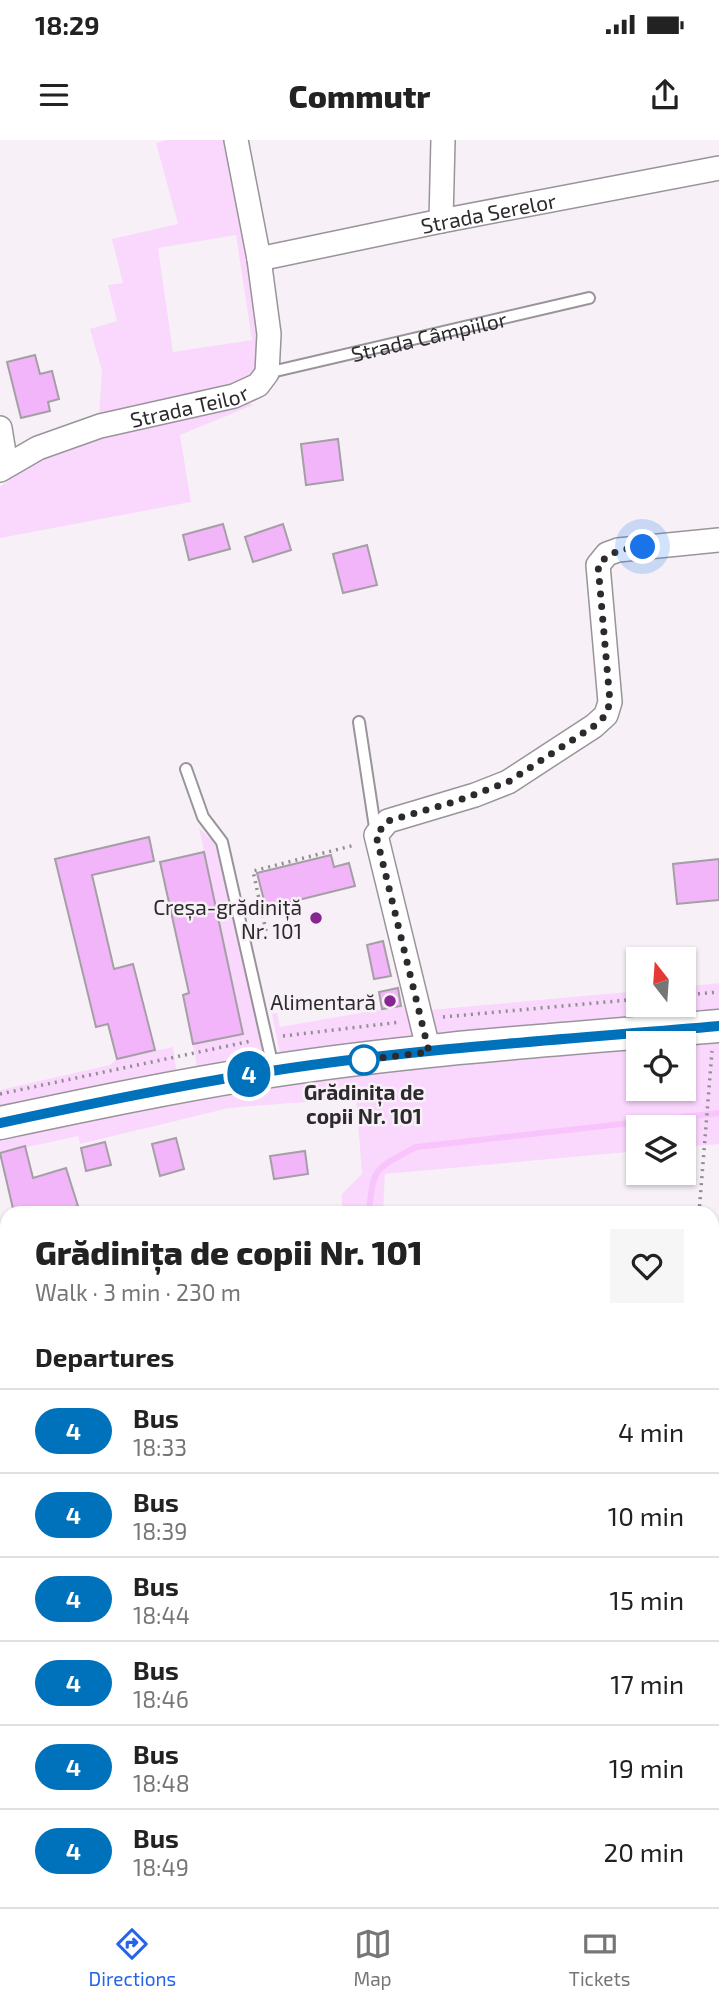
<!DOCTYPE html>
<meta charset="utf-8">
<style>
:root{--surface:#fff;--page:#f6f6f6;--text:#222;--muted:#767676;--line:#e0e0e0;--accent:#2563eb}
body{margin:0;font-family:"Exo 2",sans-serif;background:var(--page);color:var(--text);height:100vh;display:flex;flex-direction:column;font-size:26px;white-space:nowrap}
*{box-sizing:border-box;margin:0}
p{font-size:23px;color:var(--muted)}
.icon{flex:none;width:38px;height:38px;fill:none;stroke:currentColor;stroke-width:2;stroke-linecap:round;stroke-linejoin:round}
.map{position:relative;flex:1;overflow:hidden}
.side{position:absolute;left:0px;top:1066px;width:719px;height:702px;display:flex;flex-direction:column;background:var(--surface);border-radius:21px 21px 0 0;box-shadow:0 2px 5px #0004}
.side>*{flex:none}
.badge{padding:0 14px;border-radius:23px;font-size:24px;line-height:46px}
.needle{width:46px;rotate:343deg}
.controls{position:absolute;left:626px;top:807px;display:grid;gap:14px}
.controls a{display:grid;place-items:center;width:70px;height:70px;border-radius:0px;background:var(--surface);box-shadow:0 2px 5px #0004;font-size:35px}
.you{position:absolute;width:35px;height:35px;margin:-18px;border:5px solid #fff;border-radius:50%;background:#1a73e8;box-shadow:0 0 0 10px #1a73e833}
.map>.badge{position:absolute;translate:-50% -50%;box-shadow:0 0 0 4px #fff}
h2{padding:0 35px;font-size:26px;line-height:63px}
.round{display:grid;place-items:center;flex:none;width:74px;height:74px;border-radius:0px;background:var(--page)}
.head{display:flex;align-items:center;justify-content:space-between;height:119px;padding:0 35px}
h1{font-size:33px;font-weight:800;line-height:52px}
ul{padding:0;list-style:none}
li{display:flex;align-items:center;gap:21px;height:84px;padding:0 35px;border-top:2px solid var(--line)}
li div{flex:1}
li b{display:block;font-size:26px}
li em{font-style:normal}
li .badge{min-width:77px;font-weight:700;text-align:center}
.status{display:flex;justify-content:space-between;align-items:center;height:49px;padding:0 35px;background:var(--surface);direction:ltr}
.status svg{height:19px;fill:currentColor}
header{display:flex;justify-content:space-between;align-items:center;height:91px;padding:0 35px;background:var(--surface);font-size:32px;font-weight:800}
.tab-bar{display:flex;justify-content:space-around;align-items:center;height:98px;border-top:2px solid var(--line);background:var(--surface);font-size:19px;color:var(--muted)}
.tab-bar a{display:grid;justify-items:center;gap:4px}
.tab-bar .active{color:var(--accent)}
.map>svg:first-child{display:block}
.green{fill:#fad7fd;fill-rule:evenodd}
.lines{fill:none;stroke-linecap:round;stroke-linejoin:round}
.stream{stroke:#f7c5fc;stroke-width:6}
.building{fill:#f2b5f9;stroke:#a49fa5;stroke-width:2}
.lane-casing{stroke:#99949a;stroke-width:14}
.street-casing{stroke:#99949a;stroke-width:26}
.secondary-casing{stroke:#99949a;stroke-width:35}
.path{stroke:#918d91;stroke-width:3.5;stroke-dasharray:2 5;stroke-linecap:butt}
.lane{stroke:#fff;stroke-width:10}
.street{stroke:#fff;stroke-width:23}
.secondary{stroke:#fff;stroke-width:32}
.line-casing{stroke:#fff;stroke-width:16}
.line{stroke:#0072bc;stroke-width:10}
.walk{stroke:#2c2a2c;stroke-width:7;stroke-dasharray:0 12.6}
.poi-dot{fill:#862791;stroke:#f7f1f7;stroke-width:2.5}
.stop-dot{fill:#fff;stroke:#0072bc;stroke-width:3.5}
.labels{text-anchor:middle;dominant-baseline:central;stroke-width:5;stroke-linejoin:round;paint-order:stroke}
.street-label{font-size:21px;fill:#2c2a2c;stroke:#f7f1f7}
.poi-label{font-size:21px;fill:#2c2a2c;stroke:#f7f1f7;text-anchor:end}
.stop-label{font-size:21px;font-weight:bold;fill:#2c2a2c;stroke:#f7f1f7}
</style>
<div class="status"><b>18:29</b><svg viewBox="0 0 49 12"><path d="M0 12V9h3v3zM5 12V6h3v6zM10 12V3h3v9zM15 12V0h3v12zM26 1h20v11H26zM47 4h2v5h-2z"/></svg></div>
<header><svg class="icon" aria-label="menu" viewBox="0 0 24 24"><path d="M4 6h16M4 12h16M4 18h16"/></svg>Commutr<svg class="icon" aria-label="share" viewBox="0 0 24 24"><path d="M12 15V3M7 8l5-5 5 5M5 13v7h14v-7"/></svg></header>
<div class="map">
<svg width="719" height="1767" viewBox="0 0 719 1767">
<rect width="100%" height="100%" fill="#f7f1f7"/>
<g class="green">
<path d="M166,0h62l35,199 -7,34 -13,12 -144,31 3,-45 -12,-42 27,-8 -9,-36 15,-2 -11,-44 66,-15 -22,-81zM236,95l16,105 -79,12 -15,-104z"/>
<polygon points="247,261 253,265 180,295 191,362 0,398 0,347 22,329 87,300"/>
<polygon points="199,688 215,703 268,921 198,934 193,904 243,893"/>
<polygon points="719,843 719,875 438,899 429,870 639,851 639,864 684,864 684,847"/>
<polygon points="406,865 416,902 281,919 272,874 277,873 280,887"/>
<polygon points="719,899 719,1004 684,1007 684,987 639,987 639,1011 385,1034 383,1073 342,1073 342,1054 362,1034 356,958 229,968 80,1004 78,996 0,1013 0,990 275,939 639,906 639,948 684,948 684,903"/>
<polygon points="173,907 177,935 0,971 0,950 110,925 117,919"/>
<polygon points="7,1346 7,1408 0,1409 0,1347"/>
</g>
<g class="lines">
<g class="stream">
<path d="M369,1073c4,-48 7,-44 47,-66l303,-34"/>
<polyline points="0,1366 7,1365"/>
</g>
</g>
<g class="building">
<polygon points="35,215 40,234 52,231 59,259 48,262 50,271 21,278 7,222"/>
<polygon points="338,299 343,340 306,345 301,304"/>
<polygon points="223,384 230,409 189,420 183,395"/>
<polygon points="283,384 291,410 253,422 245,397"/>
<polygon points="367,405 377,445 343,453 333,414"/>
<polygon points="149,697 154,721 92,735 114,829 133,824 155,910 117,919 108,884 96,887 55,719"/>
<polygon points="204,712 243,894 193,904 183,855 189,853 160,722"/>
<polygon points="331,715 334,727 349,723 355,746 266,768 257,733"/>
<polygon points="719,719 719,760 677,764 673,724"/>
<polygon points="383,801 391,836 374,839 367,805"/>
<polygon points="398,848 401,866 382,869 379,852"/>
<polygon points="176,998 184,1029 160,1036 152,1004"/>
<polygon points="105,1002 111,1025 86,1031 81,1008"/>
<polygon points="25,1006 33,1038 66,1028 78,1066 65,1070 66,1073 14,1073 0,1013"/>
<polygon points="305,1011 308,1034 274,1039 270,1016"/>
</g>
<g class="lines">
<g class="lane-casing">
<g id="lane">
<path id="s1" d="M267,233l322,-75"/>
<polyline points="359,582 376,694"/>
<polyline points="186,629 203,677 222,702 273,927"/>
</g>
</g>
<g class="street-casing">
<g id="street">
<polyline points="441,81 443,0"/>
<path id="s2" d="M259,119l182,-38 278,-53"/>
<polyline points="0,288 6,325"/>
<path id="s3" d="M0,330l38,-22 62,-22 134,-30 24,-11 9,-12 2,-39 -10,-75 -23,-119"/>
<polyline points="429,912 376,695 388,681 475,655 508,642 594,586 606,575 610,562 598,425 607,414 618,410 719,400"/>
</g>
</g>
<g class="secondary-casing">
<path id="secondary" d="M0,983c90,-19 180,-38 271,-52 148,-23 299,-32 448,-45"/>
</g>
<g class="path">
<polyline points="266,791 253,731 355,705"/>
<polyline points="684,855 719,852"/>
<polyline points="443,877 639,859"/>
<polyline points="283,896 401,882"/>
<polyline points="0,954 251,901"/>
<polyline points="699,1073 712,911"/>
<polyline points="647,1767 647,1760"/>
</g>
<use href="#lane" class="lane"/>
<use href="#street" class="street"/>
<use href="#secondary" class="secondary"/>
</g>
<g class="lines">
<g class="line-casing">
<path id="line" d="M0,983c90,-19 180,-38 271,-52 148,-23 299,-32 448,-45"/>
</g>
<use href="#line" class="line"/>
<path class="walk" d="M364,920h-3l68,-8 -53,-217 12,-14 66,-19 54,-20 86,-56 12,-11 4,-13 -12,-137c14,-15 25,-16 45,-18"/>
</g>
<g class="poi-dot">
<circle cx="316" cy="778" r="7"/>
<circle cx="390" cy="861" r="7"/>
</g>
<circle class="stop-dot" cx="364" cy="920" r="14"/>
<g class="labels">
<g class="street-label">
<text stroke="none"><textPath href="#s2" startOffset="234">Strada Serelor</textPath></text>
<text stroke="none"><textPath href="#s1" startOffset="166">Strada Câmpiilor</textPath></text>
<text stroke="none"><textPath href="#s3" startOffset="201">Strada Teilor</textPath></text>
</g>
<g class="poi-label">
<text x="302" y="766">Creșa-grădiniță<tspan x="302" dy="24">Nr. 101</tspan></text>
<text x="376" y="861">Alimentară</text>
</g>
<g class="stop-label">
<text x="364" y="951">Grădinița de<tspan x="364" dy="24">copii Nr. 101</tspan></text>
</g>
</g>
</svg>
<div class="controls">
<a><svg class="needle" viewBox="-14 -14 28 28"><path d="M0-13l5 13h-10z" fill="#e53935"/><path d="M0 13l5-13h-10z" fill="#767676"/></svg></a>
<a><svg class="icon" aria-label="locate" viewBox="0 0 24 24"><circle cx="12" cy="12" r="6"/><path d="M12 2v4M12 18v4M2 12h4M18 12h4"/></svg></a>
<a><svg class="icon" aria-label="layers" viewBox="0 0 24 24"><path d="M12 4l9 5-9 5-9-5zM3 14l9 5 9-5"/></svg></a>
</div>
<div class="you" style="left:643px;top:407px"></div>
<b class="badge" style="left:249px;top:934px;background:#0072bc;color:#fff">4</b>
<section class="side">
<div class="head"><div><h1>Grădinița de copii Nr. 101</h1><p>Walk · 3 min · 230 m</p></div><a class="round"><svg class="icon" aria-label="heart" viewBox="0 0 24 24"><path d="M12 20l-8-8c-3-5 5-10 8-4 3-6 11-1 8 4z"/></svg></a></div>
<h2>Departures</h2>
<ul>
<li><span class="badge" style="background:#0072bc;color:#fff">4</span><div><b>Bus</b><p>18:33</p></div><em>4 min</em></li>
<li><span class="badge" style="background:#0072bc;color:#fff">4</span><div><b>Bus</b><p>18:39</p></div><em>10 min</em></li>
<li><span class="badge" style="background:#0072bc;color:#fff">4</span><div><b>Bus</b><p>18:44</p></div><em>15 min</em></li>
<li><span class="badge" style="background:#0072bc;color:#fff">4</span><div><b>Bus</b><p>18:46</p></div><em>17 min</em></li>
<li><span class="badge" style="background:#0072bc;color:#fff">4</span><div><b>Bus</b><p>18:48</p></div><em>19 min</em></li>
<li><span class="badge" style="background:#0072bc;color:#fff">4</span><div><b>Bus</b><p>18:49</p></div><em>20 min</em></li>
</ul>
</section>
</div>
<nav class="tab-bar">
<a class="active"><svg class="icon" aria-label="directions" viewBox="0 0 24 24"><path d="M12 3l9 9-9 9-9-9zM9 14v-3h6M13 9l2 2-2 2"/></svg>Directions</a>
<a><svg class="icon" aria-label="map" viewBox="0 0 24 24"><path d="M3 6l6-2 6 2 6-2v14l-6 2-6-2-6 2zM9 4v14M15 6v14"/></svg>Map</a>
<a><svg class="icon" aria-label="tickets" viewBox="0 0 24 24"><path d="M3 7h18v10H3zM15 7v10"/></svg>Tickets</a>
</nav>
